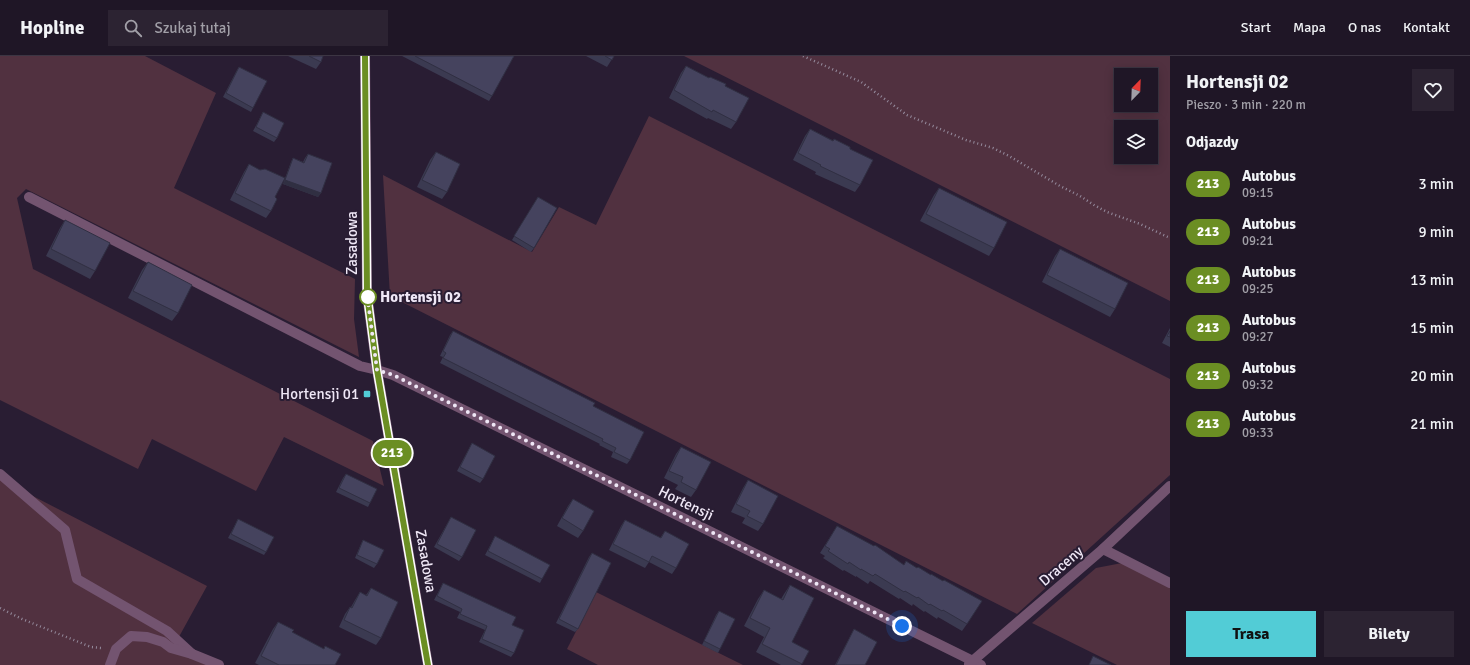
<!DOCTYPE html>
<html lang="pl">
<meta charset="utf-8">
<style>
:root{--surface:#1f1626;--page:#2c2332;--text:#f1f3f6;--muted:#a19fa7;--line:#3c3543;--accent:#52ccd6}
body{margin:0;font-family:Signika,sans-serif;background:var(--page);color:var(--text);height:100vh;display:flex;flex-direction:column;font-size:15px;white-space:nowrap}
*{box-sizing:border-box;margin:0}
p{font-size:13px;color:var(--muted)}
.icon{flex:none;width:22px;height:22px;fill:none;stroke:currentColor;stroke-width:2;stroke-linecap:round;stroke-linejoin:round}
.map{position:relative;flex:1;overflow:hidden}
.details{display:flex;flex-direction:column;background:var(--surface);width:300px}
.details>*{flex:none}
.badge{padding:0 8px;border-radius:13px;font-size:14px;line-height:26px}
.needle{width:26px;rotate:23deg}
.fabs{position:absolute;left:1114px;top:12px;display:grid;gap:8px}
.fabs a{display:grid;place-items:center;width:44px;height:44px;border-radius:0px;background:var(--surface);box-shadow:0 2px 10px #0003,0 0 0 1px var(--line);font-size:20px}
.you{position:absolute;width:20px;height:20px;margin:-10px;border:3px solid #fff;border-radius:50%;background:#1a73e8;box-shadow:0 0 0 6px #1a73e833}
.map>.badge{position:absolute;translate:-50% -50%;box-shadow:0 0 0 2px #fff}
h2{padding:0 16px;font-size:15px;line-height:36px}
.round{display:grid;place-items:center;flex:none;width:42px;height:42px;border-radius:0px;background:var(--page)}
.summary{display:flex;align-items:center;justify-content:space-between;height:68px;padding:0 16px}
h1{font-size:19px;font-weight:800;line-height:30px}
.primary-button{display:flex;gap:8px;margin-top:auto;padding:8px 16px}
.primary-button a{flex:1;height:46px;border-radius:0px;background:var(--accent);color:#111;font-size:16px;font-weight:800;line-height:46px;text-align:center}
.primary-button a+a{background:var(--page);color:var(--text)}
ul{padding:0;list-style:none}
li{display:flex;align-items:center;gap:12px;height:48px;padding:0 16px}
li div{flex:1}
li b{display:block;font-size:15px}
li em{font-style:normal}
li .badge{min-width:44px;font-weight:700;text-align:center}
header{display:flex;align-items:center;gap:24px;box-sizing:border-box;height:56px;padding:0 20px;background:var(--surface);border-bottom:1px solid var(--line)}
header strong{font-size:19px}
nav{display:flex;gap:22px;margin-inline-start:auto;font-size:14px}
.search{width:280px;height:36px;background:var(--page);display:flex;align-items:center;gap:10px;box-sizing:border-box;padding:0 14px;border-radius:0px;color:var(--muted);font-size:15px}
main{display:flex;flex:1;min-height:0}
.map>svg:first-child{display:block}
.green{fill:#513140;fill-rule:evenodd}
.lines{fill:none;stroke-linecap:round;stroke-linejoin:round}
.path{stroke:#968c9e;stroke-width:2.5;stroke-dasharray:1 3;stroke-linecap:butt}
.minor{stroke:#735470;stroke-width:10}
.wall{fill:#3b3a51}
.shaded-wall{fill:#302f42}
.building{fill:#45435e;stroke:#302f42}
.line-casing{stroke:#fff;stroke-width:9}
.line{stroke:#6b8e23;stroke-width:6}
.walk{stroke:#efe7f6;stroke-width:4;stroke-dasharray:0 7.2}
.stop-dot{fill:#fff;stroke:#6b8e23;stroke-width:2}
.poi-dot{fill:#52ccd6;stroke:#291d33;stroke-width:1.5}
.labels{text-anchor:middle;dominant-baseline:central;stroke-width:4;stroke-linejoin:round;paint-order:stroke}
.street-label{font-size:15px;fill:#efe7f6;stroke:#291d33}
.stop-label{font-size:15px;font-weight:bold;fill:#efe7f6;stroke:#291d33;text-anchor:start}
.poi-label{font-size:15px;fill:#efe7f6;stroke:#291d33;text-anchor:end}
</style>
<header>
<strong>Hopline</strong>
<div class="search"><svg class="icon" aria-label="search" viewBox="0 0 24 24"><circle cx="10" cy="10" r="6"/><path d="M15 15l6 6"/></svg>Szukaj tutaj</div>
<nav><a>Start</a><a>Mapa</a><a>O nas</a><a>Kontakt</a></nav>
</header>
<main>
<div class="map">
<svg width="1170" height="609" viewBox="0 0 1170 609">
<rect width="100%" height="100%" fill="#291d33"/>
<g class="green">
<polygon points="0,0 145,0 216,37 174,132 355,223 354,263 359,301 26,133 17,142 33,213 373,385 384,430 284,381 256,435 152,383 138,413 0,344"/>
<path d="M684,0h486v245zM1121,19h30v30h-30zM1121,71h30v30h-30z"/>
<polygon points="649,60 1170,323 1170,419 1017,558 390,240 383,119 532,196 559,151 596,169"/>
<polygon points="0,423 207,530 175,588 215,609 0,609"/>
<polygon points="1122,507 1170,531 1170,609 1117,609 1032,567 1096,512"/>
<polygon points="596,536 743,609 598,609 567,593"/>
</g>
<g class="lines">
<g class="path">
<polyline points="803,0 861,26 907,59 966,84 993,92 1009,100 1060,130 1080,140 1094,149 1107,156 1140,168 1170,182"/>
<polyline points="0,552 22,563 91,591 101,592"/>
</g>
<g class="minor">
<polyline points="365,0 367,238 377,314 428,609"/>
<polyline points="29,141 360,310 377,314 393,319 981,609"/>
<polyline points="0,418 65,474 77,523 167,575 192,598"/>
<polyline points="1103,493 1170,527"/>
<polyline points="969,608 1103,493 1170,430"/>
<polyline points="110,609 116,593 131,580 147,581 163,586 171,592 192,598 219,609"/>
</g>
</g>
<g class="wall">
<polygon points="288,0 323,0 321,6 316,13"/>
<polygon points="402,0 514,0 492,40 489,45"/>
<polygon points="586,0 614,0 607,11"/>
<polygon points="686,10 725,30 736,66 731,73 708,62 707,63 669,42 681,17"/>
<polygon points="239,11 253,52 251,56 223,41 237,14"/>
<polygon points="263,56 277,82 274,86 253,75 261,60"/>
<polygon points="810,73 850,93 860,129 855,136 815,118 816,116 793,104 805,80"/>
<polygon points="436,96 447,136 442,143 417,131 430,104"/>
<polygon points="308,98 321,137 318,141 283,128 291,106 293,102 303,106 305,102"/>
<polygon points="249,108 271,155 266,162 230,144 244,116"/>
<polygon points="939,132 994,192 989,200 920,165 934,139"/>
<polygon points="538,141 534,192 531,196 512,184"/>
<polygon points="65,164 95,215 90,223 46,200 60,172"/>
<polygon points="1060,193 1115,253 1110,261 1042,226 1055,200"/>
<polygon points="148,206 178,257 172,265 128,242 142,214"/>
<polygon points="1170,272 1170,291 1162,287"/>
<polygon points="453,275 593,350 630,404 627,408 611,401 613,396 599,389 600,388 440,307 443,301 440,300 450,279"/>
<polygon points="472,387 483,423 480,427 457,415"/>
<polygon points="681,391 696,434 691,441 675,433 678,429 664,422 676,398"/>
<polygon points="346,418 370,447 368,451 336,436 343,422"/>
<polygon points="748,424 763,468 758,475 742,467 745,462 731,456 743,432"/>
<polygon points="573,443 583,475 578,482 557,470 568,450"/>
<polygon points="451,461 462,501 459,505 434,491"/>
<polygon points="238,463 266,496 264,499 228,482 236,467"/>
<polygon points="625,464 660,482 665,475 676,512 672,518 649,506 645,512 609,494 621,470"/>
<polygon points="837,470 967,568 962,575 938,561 937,563 925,555 924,556 913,548 912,550 900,542 899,543 870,525 868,528 856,520 856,521 844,514 843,515 823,502 825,500 820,497"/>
<polygon points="495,480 542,523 540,527 485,499 493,484"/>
<polygon points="363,484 377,508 374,512 355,502 361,488"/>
<polygon points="592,497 578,573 575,576 556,567 589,501"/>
<polygon points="443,527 512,569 514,597 511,601 479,586 485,574 457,562 460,556 434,544 441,531"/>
<polygon points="790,529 792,586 809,595 801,609 781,609 756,596 764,581 744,570 758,543 764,534 781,543 784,538"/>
<polygon points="371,532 381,582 376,589 339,571 345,558 350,551 351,551 355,544 360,536 366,539"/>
<polygon points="719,555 720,593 718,597 702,589 716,559"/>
<polygon points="278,566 292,576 324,593 325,590 335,609 259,609 255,607 273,573"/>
<polygon points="854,573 865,609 835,609 852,577"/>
</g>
<polygon class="shaded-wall" points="285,124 321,137 318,141 283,128"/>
<g class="building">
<polygon points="309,0 323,0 321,6"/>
<polygon points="415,0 514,0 492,40"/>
<polygon points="605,0 614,0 612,4"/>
<polygon points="686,10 709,22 710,21 726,28 725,30 749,42 736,66 713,54 712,56 674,34"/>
<polygon points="239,11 267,25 253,52 226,37"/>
<polygon points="263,56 284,67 277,82 256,71"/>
<polygon points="810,73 833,85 834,83 850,91 850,93 873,104 860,129 820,110 821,109 798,97"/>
<polygon points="436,96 460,108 447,136 422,124"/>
<polygon points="308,98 332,107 321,137 285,124 293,102 304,107"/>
<polygon points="249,108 260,114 265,113 285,122 275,141 277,143 271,155 235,137"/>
<polygon points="939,132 1007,166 994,192 926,158"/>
<polygon points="538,141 557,152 534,192 514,180"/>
<polygon points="65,164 110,187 95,215 51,193"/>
<polygon points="1060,193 1128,227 1115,253 1047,219"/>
<polygon points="148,206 192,229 178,257 133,235"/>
<polygon points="453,275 595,347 593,350 644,376 630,404 614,396 616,392 602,385 603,383 443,302 446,297 443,295"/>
<polygon points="1170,275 1170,281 1167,280"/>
<polygon points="472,387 495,400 483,423 460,411"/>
<polygon points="681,391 711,406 696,434 681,426 683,421 669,415"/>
<polygon points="346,418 377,433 370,447 339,432"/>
<polygon points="748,424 778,440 763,468 747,460 750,455 736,448"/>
<polygon points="573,443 594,455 583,475 562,462"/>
<polygon points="451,461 476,474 462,501 437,488"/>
<polygon points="238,463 274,481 266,496 231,478"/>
<polygon points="625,464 661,482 665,475 689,488 676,512 652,500 649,506 613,488"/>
<polygon points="837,470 874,490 875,489 904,509 906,505 917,512 918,511 931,519 931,518 943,525 944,524 982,545 967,568 943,554 942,555 930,548 929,549 918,541 917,542 905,535 904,536 875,518 873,520 861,513 861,514 849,506 848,508 828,495 830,493 825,490"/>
<polygon points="495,480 550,509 542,523 488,495"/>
<polygon points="363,484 384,494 377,508 357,499"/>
<polygon points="592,497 611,507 578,573 559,563"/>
<polygon points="443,527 516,561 512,569 524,574 514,597 482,583 487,570 460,558 462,553 437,540"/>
<polygon points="790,529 814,542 792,586 809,595 802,608 762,588 770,572 750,562 764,534 783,544"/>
<polygon points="371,532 398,546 381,582 344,564 350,551 352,552 360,536 367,540"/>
<polygon points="719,555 735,563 720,593 704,585"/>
<polygon points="278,566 294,574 292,576 324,593 325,590 341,598 335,609 279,609 261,600"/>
<polygon points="854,573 877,586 865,609 836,609"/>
<polygon points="1093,600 1111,609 1089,609"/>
</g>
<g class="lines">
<g class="line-casing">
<polyline id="line" points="365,0 367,238 377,314 428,609"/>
</g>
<use href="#line" class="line"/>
<polyline class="walk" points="368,241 367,238 377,314 393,319 902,570"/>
</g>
<circle class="stop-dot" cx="368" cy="241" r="8"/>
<rect class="poi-dot" x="363" y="334" width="8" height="8" rx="2"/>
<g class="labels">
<g class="street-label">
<text transform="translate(352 187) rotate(-90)">Zasadowa</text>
<text transform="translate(686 447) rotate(26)">Hortensji</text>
<text transform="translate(426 505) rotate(80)">Zasadowa</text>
<text transform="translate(1061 510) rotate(-41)">Draceny</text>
</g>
<g class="stop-label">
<text x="380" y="241">Hortensji 02</text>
</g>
<g class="poi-label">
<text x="359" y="338">Hortensji 01</text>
</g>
</g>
</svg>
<div class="fabs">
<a><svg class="needle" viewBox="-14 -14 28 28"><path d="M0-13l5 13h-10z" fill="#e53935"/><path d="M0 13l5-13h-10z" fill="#a19fa7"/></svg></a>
<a><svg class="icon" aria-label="layers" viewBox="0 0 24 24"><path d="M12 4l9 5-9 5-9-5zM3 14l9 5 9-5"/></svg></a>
</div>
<div class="you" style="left:902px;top:570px"></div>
<b class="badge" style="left:392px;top:397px;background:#6b8e23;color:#fff">213</b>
</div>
<section class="details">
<div class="summary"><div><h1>Hortensji 02</h1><p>Pieszo · 3 min · 220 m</p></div><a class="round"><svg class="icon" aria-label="heart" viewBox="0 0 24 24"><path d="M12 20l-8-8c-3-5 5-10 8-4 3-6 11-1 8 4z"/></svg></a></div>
<h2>Odjazdy</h2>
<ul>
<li><span class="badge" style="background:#6b8e23;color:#fff">213</span><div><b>Autobus</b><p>09:15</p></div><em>3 min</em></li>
<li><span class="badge" style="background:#6b8e23;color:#fff">213</span><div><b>Autobus</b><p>09:21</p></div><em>9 min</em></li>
<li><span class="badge" style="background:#6b8e23;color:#fff">213</span><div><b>Autobus</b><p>09:25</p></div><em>13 min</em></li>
<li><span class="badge" style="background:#6b8e23;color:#fff">213</span><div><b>Autobus</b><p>09:27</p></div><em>15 min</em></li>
<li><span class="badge" style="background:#6b8e23;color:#fff">213</span><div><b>Autobus</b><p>09:32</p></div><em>20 min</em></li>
<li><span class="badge" style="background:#6b8e23;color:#fff">213</span><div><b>Autobus</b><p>09:33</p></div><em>21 min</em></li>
</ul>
<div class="primary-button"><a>Trasa</a><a>Bilety</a></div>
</section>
</main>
